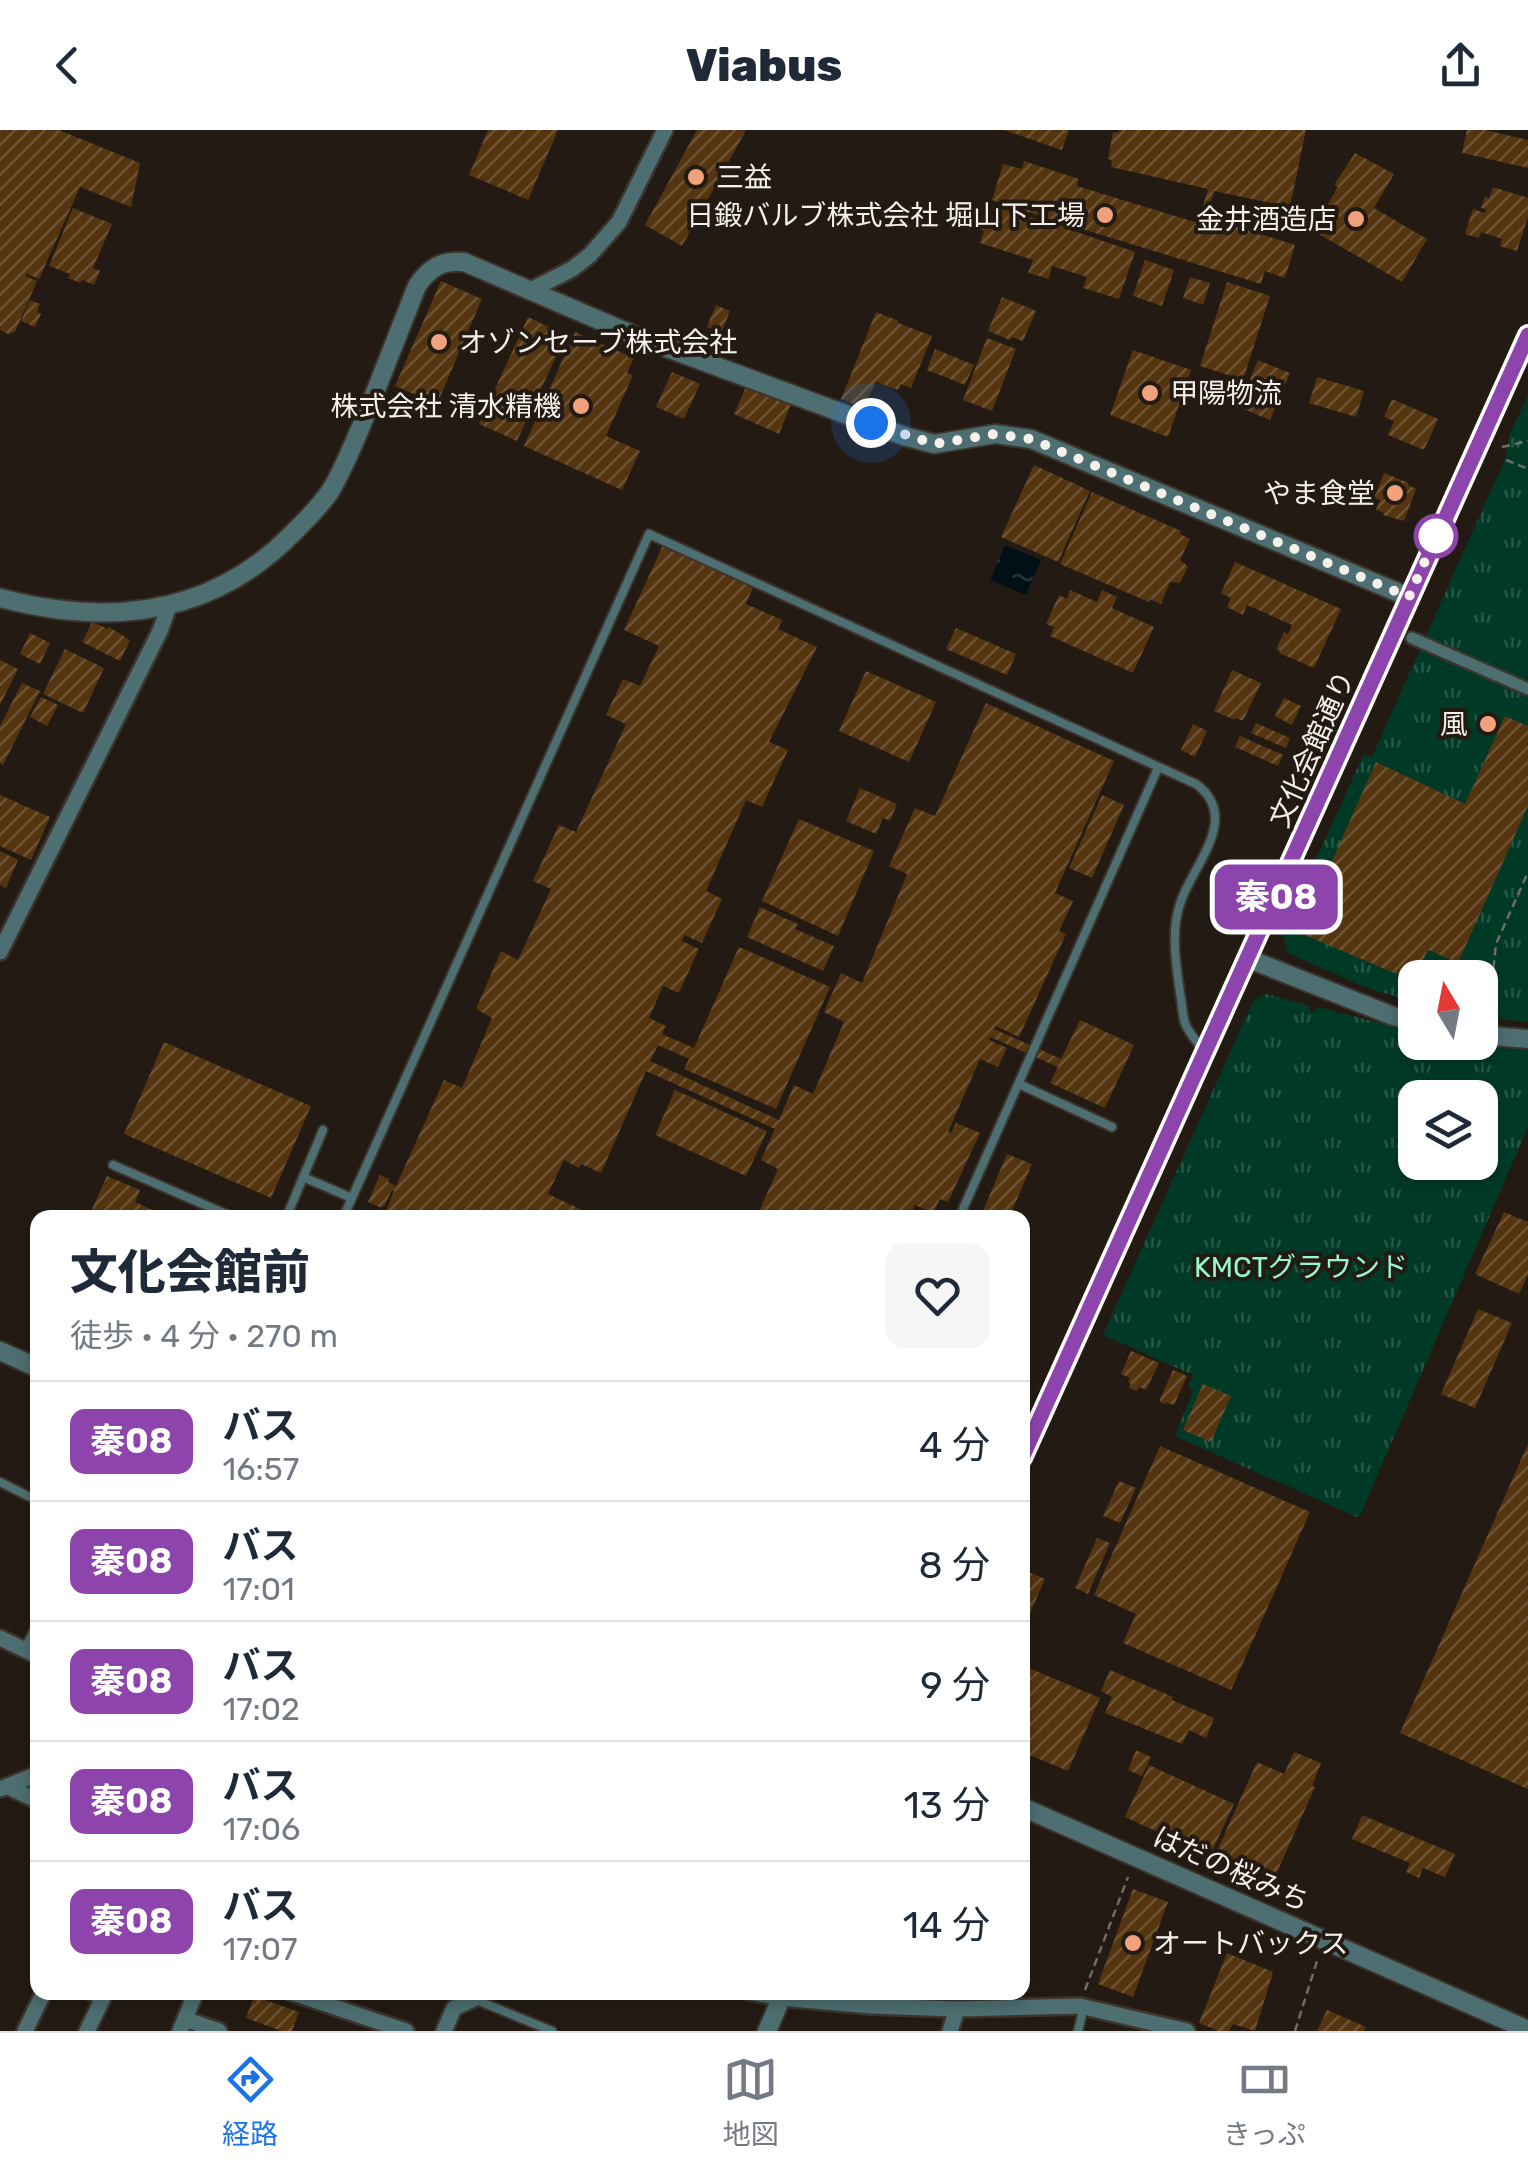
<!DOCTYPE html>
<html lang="ja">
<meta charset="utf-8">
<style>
:root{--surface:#fff;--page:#f6f6f7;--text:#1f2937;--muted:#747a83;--line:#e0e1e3;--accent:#1a73e8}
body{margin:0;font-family:Rubik,"Noto Sans JP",sans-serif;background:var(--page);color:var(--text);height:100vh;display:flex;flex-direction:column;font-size:38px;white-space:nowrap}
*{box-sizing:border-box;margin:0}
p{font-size:32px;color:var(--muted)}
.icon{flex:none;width:55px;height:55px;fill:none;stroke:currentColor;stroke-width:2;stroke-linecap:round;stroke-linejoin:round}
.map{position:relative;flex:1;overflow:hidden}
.drawer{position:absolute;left:30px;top:1080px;width:1000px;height:790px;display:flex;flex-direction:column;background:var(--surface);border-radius:20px;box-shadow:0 5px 15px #0003}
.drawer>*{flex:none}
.badge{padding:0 20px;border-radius:15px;font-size:35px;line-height:65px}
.needle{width:65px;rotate:350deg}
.controls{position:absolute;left:1398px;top:830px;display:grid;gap:20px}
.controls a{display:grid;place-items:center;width:100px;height:100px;border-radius:20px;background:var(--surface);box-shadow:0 5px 15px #0003;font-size:50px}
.you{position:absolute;width:50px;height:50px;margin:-25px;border:8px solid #fff;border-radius:50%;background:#1a73e8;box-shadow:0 0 0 15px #1a73e833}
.map>.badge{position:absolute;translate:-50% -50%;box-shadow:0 0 0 5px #fff}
.round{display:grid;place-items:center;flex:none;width:105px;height:105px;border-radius:20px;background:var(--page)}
.head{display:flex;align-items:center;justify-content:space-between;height:170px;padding:0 40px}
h1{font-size:48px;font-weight:800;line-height:75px}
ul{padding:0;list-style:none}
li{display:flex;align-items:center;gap:30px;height:120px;padding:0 40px;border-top:2px solid var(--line)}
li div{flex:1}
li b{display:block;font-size:38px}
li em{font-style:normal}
li .badge{min-width:110px;font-weight:700;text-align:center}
header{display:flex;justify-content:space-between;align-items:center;height:130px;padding:0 40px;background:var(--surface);font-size:45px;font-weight:800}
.dock{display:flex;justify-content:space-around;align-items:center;height:140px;border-top:2px solid var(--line);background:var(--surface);font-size:28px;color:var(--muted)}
.dock a{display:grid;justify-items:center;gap:5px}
.dock .current{color:var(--accent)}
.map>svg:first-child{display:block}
.park{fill:url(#park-tufts);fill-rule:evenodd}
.water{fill:url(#water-ripples)}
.building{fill:url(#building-hatch)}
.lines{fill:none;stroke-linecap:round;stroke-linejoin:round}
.service-casing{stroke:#3c352d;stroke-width:12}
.pedestrian-casing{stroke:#3c352d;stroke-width:16}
.minor-casing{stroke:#3c352d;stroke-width:20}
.tertiary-casing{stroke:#3c352d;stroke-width:22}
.path{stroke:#726b64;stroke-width:2.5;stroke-dasharray:8 5;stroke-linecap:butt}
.service{stroke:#4e6f72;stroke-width:8}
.pedestrian{stroke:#4e6f72;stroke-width:11}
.minor{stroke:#4e6f72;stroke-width:15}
.tertiary{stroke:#4e6f72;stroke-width:18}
.line-casing{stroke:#fff;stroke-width:22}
.line{stroke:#8e44ad;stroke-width:15}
.walk{stroke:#f6f0eb;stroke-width:10;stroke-dasharray:0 18}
.poi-dot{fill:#f1a17b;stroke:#231b13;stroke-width:4}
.stop-dot{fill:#fff;stroke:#8e44ad;stroke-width:5}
.labels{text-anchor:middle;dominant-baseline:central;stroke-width:8;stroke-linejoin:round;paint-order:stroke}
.poi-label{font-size:28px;fill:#f6f0eb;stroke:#231b13;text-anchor:end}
.street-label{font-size:28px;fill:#f6f0eb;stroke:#231b13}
.park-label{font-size:28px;fill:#93f8cd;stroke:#231b13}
</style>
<header><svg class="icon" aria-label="back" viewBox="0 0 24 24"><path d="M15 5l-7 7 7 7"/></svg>Viabus<svg class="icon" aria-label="share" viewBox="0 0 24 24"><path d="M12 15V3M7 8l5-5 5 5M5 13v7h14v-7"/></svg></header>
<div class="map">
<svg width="1528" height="1901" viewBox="0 0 1528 1901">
<defs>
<pattern id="park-tufts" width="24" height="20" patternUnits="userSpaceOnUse" patternTransform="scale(2.5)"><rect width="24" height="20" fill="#003a27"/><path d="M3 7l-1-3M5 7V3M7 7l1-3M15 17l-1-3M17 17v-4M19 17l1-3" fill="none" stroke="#265746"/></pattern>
<pattern id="water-ripples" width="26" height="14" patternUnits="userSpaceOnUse" patternTransform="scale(2.5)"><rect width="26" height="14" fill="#001016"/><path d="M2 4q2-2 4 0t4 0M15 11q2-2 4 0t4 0" fill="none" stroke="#263338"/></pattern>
<pattern id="building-hatch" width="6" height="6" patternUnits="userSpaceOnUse" patternTransform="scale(2.5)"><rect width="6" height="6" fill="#543510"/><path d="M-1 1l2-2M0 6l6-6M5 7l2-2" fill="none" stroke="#6d5333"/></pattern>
</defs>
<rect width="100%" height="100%" fill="#231b13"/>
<g class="park">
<polygon points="1528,265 1528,892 1480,887 1480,848 1415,848 1415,873 1360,855 1288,823 1282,803 1364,624 1372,627 1506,327 1509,306"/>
<path d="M1266,864l44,12v5l5,1 2,-5 98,25v10l40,1 73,7v77l-169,391 -184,-82 18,-45 -5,-3 5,-13 -90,-40 150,-334zM1415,968h65v64h-65z"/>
</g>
<polygon class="water" points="1005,415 1041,430 1026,465 990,450"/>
<g class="building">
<polygon points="0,0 59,0 140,33 131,77 80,57 39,149 27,144 25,146 37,151 15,202 8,204 0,200"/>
<polygon points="488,0 558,0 528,70 469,45"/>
<polygon points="697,0 746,0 682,116 645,95"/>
<polygon points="1004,0 1069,0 1062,20"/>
<polygon points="1119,0 1306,0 1290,77 1214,61 1204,95 1220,100 1222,92 1295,115 1285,148 1265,141 1261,154 1066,94 1065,98 1135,122 1119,169 1083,158 1087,147 1052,136 1049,149 1028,143 1033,130 980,113 984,101 974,98 979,83 988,87 992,75 1046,92 1046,88 992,70 1003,34 1022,39 1024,31 1079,49 1077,56 1198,93 1208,59 1111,37 1112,30 1108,29 1113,2 1119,3"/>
<polygon points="1467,0 1485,0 1528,10 1528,38 1462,23"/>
<polygon points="1355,23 1394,44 1374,78 1427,109 1402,152 1312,100 1338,57 1334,55"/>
<polygon points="1493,57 1528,68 1528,87 1517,121 1500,116 1502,109 1481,102 1479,108 1465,104 1473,79 1485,83 1486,79 1481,78 1485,67 1489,68"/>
<polygon points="73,78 112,94 93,138 100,141 94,155 82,150 80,153 68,148 70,144 49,136"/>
<polygon points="1145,130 1174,140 1162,176 1133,166"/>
<polygon points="1190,147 1210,153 1203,175 1183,168"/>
<polygon points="441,151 482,169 437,274 395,256"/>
<polygon points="1227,152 1270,166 1243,250 1200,236"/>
<polygon points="1002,167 1036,181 1023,211 1012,207 1010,210 988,201"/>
<polygon points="30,170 40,174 37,182 41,184 35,197 21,191"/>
<polygon points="716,175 730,181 721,203 707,197"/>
<polygon points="876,182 899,191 898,193 932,206 911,258 901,254 898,260 876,252 863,278 841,269"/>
<polygon points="528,187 566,205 517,311 479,294"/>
<polygon points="575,202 634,228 627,243 633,245 606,306 640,321 622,360 524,316"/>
<polygon points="987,208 1016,219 992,281 963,270"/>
<polygon points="935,219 974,235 965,255 927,240"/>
<polygon points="1133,220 1191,240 1168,307 1110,285"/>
<polygon points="1258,230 1290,243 1270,290 1239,277"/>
<polygon points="672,242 700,254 684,289 656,277"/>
<polygon points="1317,247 1364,261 1356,287 1309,273"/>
<polygon points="747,255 791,274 779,304 734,284"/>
<polygon points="1392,269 1438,289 1424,320 1388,305 1394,291 1384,287"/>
<polygon points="1034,335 1090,361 1058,432 1001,407"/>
<polygon points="1384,343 1409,353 1408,355 1416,359 1404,391 1383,385 1384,383 1376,380 1380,370 1374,368"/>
<polygon points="1092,362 1181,401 1180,404 1190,409 1180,430 1188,437 1180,453 1170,452 1161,474 1150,469 1149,472 1060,434"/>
<polygon points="664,413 754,455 746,474 782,490 778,499 817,517 769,612 788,620 762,677 746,670 706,761 722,769 702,813 684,805 682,811 699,819 679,863 663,856 649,888 666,896 662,904 694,918 739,817 830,857 776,979 684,939 689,929 658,915 650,931 779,990 794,955 813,964 844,892 824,882 841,843 862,853 907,744 889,736 915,678 935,686 986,573 1114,631 1055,763 1073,771 1059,801 1066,804 1019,907 995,896 994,899 1061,929 1080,890 1134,915 1105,978 1050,953 1058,937 990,907 989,910 1007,918 998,937 980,929 948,1002 951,1003 956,993 980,1003 948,1072 940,1069 933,1083 915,1075 909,1088 756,1088 778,1039 761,1030 775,999 646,941 601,1043 581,1034 579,1038 564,1030 548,1064 599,1088 383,1088 394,1061 392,1060 384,1077 382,1076 381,1078 368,1072 380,1045 389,1049 388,1052 396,1056 444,950 462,958 492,888 476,879 501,821 518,830 551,759 533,751 559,695 576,702 626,594 606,585 623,549 640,556 659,516 624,500"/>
<polygon points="1235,432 1341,479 1314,538 1279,523 1280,521 1276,519 1284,502 1288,504 1292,495 1247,475 1243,485 1227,477 1231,468 1221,463"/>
<polygon points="1070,460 1097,472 1102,460 1117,467 1112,478 1154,497 1133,543 1050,506 1054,497 1046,494 1059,465 1067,469"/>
<polygon points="92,492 108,499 109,497 130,510 120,531 82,512"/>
<polygon points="956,498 1016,524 1007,545 946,519"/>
<polygon points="30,503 50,513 40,534 20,524"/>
<polygon points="65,519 104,538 83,583 43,564"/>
<polygon points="0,530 18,539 0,575"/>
<polygon points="1232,540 1261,553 1243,591 1236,588 1235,590 1214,581"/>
<polygon points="866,541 936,572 909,632 839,601"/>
<polygon points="22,553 40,561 3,635 0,633 0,596"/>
<polygon points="41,567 58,575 47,596 30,587"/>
<polygon points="1284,568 1301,576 1292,595 1275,586"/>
<polygon points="1505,586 1528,596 1528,676 1458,833 1428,820 1413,851 1300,803 1376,632 1465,674"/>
<polygon points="1256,593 1290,608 1286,618 1251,603"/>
<polygon points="1193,594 1207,601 1195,627 1181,620"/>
<polygon points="1240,606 1283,625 1278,636 1235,617"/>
<polygon points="860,658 897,674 890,691 883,688 876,704 846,691"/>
<polygon points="0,665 50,687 31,730 0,716"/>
<polygon points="1102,665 1124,675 1092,748 1069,738"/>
<polygon points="799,689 874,721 838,806 762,771"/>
<polygon points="0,721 18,730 6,758 0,755"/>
<polygon points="760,777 798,794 795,799 834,816 823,841 747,807"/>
<polygon points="164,912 311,976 271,1068 124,1004"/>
<polygon points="675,960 767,1001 746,1046 655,1005"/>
<polygon points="1007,1024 1032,1034 1009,1088 991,1088 992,1084 983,1081"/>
<polygon points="107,1046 140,1060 135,1072 170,1088 88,1088"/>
<polygon points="1504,1082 1528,1092 1528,1145 1519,1164 1475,1144"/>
<polygon points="1478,1179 1512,1193 1475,1278 1441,1264"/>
<polygon points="1131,1221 1159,1233 1146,1260 1139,1257 1137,1261 1129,1258 1131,1254 1128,1252 1130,1248 1121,1244"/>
<polygon points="1173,1240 1187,1246 1174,1275 1166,1272 1166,1274 1160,1272 1160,1269"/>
<polygon points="1203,1254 1231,1266 1211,1312 1183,1300"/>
<polygon points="1528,1314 1528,1659 1400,1603"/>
<polygon points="1160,1316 1310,1382 1231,1560 1123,1513 1136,1484 1094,1465"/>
<polygon points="1119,1351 1136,1358 1120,1393 1103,1386"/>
<polygon points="1097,1408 1110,1413 1088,1464 1075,1458"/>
<polygon points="1022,1439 1045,1449 1022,1502"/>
<polygon points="1022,1535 1100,1568 1068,1641 1022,1622"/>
<polygon points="1110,1540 1173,1567 1172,1570 1214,1588 1206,1608 1189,1600 1182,1614 1105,1583 1112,1567 1101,1561"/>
<polygon points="1136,1620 1151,1627 1142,1646 1128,1640"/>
<polygon points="1294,1622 1321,1633 1312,1656 1315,1657 1274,1749 1216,1723 1257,1632 1284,1644"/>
<polygon points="1149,1635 1234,1674 1210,1726 1125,1687"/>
<polygon points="1362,1685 1455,1724 1445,1747 1423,1738 1419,1748 1406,1742 1410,1733 1352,1709"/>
<polygon points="1133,1759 1168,1772 1133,1867 1098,1854"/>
<polygon points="1227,1823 1273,1842 1255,1901 1233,1894 1229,1901 1218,1901 1199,1893"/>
<polygon points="254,1866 299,1882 292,1901 282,1901 246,1888"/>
<polygon points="1327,1880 1366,1897 1364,1901 1317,1901"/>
</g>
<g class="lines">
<g class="service-casing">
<g id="service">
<polyline points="1019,954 1112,997"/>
<polyline points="113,1035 235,1088"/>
<polyline points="303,1047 352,1068"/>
<polyline points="286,1088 323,1000"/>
<path d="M343,1088l306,-684 547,250c45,33 -2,80 -15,117 -11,30 -5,61 -1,92 2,9 2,21 5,30 3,9 12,18 17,26"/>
<polyline points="959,1088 1158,638"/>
<polyline points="0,1352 38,1371"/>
<polyline points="24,1520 38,1493"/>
<polyline points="474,1869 552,1901"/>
<polyline points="1078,1901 1084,1877"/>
</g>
</g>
<g class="pedestrian-casing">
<polyline id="pedestrian" points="1412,508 1528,559"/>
</g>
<g class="minor-casing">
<g id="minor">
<polyline points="531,160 572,139 590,125 619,92 665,0"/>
<polyline points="0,822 160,501 169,476"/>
<polyline points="0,1508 38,1526"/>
<polyline points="8,1657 38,1671"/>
<polyline points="0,1659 38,1644"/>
<polyline points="290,1862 406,1901"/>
<polyline points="749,1862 781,1868 870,1876 957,1879 1080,1876 1187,1901"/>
<polyline points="185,1889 219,1901"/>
<polyline points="25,1901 44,1862"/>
<polyline points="87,1901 103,1868 91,1862"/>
<polyline points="180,1901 196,1862"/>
<polyline points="444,1901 454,1878 474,1869 474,1862"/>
<polyline points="950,1901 957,1879"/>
</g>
</g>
<g class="tertiary-casing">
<g id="tertiary">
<path d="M0,468c106,28 209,19 290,-62 14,-14 30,-29 41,-46 17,-29 28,-60 41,-90 15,-38 30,-76 45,-114 12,-18 25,-26 47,-24l179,77 261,97 30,8 61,-10 36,5 378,158"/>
<polyline points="1249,829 1393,886 1415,891"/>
<polyline points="1480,905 1528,909"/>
<polyline points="0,1221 38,1238"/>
<polyline points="1022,1328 1528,206"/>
<polyline points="1022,1677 1528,1900"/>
<polyline points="767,1901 784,1862"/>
</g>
</g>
<g class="path">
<polyline points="1502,317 1528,311"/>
<polyline points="1506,330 1528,339"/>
<polyline points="1488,890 1496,814 1528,742"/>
<polyline points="1085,1860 1128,1747"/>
<polyline points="1295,1901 1317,1831"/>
</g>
<use href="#service" class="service"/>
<use href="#pedestrian" class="pedestrian"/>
<use href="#minor" class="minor"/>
<use href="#tertiary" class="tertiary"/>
</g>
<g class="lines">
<g class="line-casing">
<polyline id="line" points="1022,1328 1528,205"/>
</g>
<use href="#line" class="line"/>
<polyline class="walk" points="871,293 934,314 995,304 1031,309 1409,467 1441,395 1436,406"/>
</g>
<g class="poi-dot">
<circle cx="696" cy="47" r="10"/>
<circle cx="1105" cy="85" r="10"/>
<circle cx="1356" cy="89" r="10"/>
<circle cx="439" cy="212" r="10"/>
<circle cx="1150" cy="263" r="10"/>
<circle cx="581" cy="276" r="10"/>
<circle cx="1395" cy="363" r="10"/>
<circle cx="1488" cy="594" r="10"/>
<circle cx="1133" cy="1813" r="10"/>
</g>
<circle class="stop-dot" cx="1436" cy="406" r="20"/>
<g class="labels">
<g class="poi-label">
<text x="716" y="47" text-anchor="start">三益</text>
<text x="1085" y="85">日鍛バルブ株式会社 堀山下工場</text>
<text x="1336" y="89">金井酒造店</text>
<text x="459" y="212" text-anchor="start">オゾンセーブ株式会社</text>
<text x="1170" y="263" text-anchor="start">甲陽物流</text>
<text x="561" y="276">株式会社 清水精機</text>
<text x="1375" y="363">やま食堂</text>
<text x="1468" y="594">風</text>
<text x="1153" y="1813" text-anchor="start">オートバックス</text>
</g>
<g class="street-label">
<text transform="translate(1312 619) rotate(-66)">文化会館通り</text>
<text transform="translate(1231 1739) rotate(24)">はだの桜みち</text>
</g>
<g class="park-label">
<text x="1301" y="1137">KMCTグラウンド</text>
</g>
</g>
</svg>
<div class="controls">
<a><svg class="needle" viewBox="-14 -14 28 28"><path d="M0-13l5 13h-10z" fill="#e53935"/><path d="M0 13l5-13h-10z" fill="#747a83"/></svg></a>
<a><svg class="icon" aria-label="layers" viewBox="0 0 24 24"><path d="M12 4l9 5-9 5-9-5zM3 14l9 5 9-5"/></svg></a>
</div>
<div class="you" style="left:871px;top:293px"></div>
<b class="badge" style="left:1276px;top:767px;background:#8e44ad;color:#fff">秦08</b>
<section class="drawer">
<div class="head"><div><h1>文化会館前</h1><p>徒歩 · 4 分 · 270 m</p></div><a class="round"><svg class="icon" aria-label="heart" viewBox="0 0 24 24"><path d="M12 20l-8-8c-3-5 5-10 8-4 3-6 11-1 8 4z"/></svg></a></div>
<ul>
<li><span class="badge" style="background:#8e44ad;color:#fff">秦08</span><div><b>バス</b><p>16:57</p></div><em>4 分</em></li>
<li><span class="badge" style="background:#8e44ad;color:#fff">秦08</span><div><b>バス</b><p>17:01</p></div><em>8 分</em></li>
<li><span class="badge" style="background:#8e44ad;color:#fff">秦08</span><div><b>バス</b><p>17:02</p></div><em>9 分</em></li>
<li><span class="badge" style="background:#8e44ad;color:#fff">秦08</span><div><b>バス</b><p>17:06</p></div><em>13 分</em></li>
<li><span class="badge" style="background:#8e44ad;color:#fff">秦08</span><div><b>バス</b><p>17:07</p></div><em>14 分</em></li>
</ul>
</section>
</div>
<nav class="dock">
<a class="current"><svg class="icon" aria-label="directions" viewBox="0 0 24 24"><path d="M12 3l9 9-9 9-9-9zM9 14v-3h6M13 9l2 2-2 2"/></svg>経路</a>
<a><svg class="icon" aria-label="map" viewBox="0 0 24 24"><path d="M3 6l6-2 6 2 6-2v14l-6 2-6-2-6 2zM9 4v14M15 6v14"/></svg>地図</a>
<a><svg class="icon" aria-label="tickets" viewBox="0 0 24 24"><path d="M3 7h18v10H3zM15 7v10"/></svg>きっぷ</a>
</nav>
